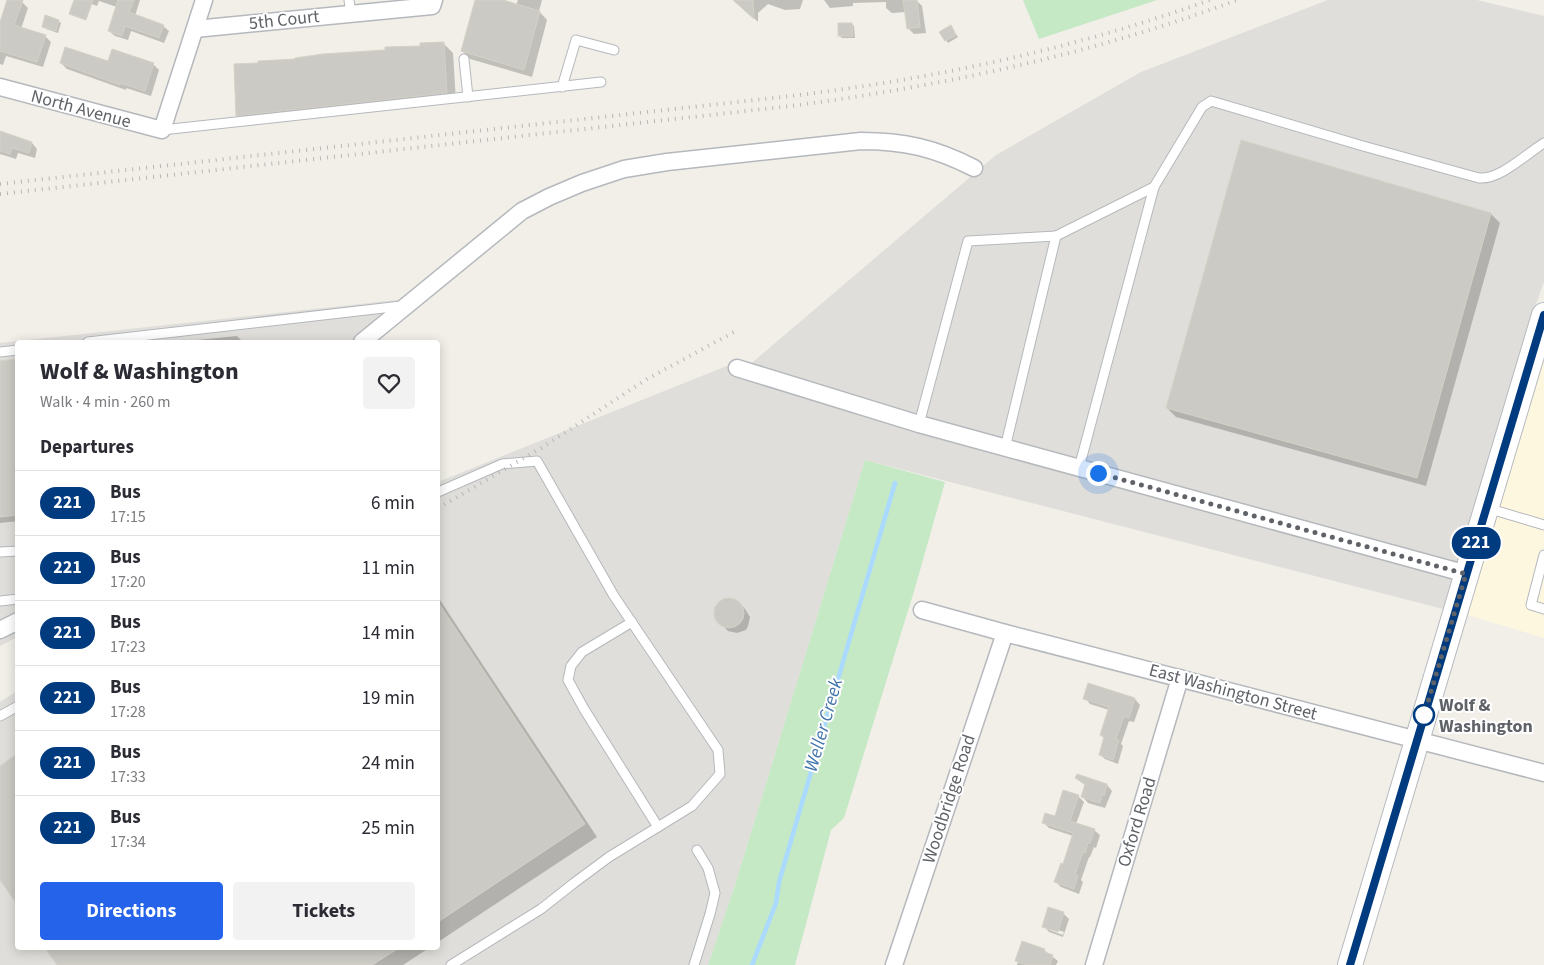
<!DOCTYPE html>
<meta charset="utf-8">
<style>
:root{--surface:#fff;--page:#f2f2f3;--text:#2b2b33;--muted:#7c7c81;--line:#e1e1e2;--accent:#2563eb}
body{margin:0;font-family:"Source Sans 3",sans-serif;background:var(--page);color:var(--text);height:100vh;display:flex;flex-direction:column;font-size:19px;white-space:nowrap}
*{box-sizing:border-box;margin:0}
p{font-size:16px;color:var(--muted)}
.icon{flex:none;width:28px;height:28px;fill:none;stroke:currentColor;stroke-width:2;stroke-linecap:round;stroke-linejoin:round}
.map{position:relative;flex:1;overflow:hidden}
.sheet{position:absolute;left:15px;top:340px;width:425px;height:610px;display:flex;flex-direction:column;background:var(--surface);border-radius:5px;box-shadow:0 2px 12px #0003}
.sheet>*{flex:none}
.badge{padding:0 10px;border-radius:16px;font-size:18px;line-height:32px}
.you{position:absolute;width:25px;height:25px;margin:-12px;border:4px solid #fff;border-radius:50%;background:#1a73e8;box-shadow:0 0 0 8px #1a73e833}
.map>.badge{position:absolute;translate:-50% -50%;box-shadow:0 0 0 2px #fff}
h2{padding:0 25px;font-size:19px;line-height:45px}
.round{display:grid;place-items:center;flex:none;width:52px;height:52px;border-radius:5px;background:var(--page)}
.overview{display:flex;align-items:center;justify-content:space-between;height:85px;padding:0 25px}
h1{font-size:24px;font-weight:700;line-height:38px}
.action{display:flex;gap:10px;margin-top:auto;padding:10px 25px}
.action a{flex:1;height:58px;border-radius:5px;background:var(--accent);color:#fff;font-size:20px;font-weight:700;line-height:58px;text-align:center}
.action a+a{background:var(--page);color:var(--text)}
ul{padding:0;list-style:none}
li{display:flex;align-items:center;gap:15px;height:65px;padding:0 25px;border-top:1px solid var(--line)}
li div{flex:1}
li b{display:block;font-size:19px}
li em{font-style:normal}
li .badge{min-width:55px;font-weight:700;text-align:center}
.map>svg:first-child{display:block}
.commercial{fill:#fef7e0}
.industrial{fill:#e0deda}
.green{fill:#c5e8c5}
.shadow{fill:#0003;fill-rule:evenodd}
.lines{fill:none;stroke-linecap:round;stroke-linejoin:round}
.stream{stroke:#aadaff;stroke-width:4.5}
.building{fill:#cccac5;stroke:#d6d1c6}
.lane-casing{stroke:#b5b8bc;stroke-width:11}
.street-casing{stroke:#b5b8bc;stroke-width:19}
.secondary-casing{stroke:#b6babf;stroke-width:26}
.lane{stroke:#fff;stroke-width:9}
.street{stroke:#fff;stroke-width:16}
.secondary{stroke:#fff;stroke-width:24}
.rail{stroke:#b6b7b8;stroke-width:4;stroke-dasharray:1 6;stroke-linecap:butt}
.line-casing{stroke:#fff;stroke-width:11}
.line{stroke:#003b80;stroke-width:8}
.walk{stroke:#5f6368;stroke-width:5;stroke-dasharray:0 9}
.stop-dot{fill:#fff;stroke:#003b80;stroke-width:2.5}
.labels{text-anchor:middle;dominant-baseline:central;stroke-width:4;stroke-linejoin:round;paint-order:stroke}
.street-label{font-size:18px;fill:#5f6368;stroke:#fff}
.stop-label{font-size:18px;font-weight:bold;fill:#5f6368;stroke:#fff;text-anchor:start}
.water-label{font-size:19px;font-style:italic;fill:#4174aa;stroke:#fff}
</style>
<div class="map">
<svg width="1544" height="965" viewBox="0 0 1544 965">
<rect width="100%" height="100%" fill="#f1efe8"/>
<polygon class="commercial" points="1544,335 1544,638 1464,614"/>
<g class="industrial">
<polygon points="1328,0 1477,0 1544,16 1544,282 1529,323 1447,610 865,460 735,885 708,965 0,965 0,702 17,691 18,948 438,948 438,482 729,365 747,367 996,155 1141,72"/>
<polygon points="406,299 416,308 375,342 18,342 17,637 0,646 0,343"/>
</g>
<g class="green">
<polygon points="1023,0 1157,0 1039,39"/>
<polygon points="865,460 945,482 915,588 844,818 831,830 795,965 708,965 735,885"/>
</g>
<g class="shadow">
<polygon points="9,0 22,2 28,8 21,29 45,36 51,42 43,67 6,56 3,65 0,64 0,26"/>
<polygon points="81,0 140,0 135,16 163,26 169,31 164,43 131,31 128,40 115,36 109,31 117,7 99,1 97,6"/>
<polygon points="477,0 503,0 503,1 516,5 518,0 542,0 539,11 547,20 532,77 470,59 462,51"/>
<polygon points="744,0 803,0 800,9 785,10 768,4 758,13 758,22 740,4"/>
<polygon points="824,0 916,0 922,6 926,33 914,34 908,28 906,12 892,13 886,8 886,2 853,3 853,6 830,8"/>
<polygon points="58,21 61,23 58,33 46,29 43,26"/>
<polygon points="852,24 854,26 855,38 842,38 840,36"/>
<polygon points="951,27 958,37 948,43 946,40"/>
<polygon points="443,43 453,53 456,102 248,125 238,115 297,60 421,47"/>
<polygon points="61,63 153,64 159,70 151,96 126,88 126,90 67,69"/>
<polygon points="0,132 32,143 37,149 35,158 18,153 16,159 0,154"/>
<polygon points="1491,214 1500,223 1426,486 1176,417 1167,408"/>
<polygon points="237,336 243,342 177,342"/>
<polygon points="18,360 18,521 0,523 0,362"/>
<polygon points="438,597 597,837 438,942"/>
<polygon points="730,599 739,602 745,609 750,617 748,626 746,630 737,633 728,631 716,618 715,613 718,604 721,601"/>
<polygon points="1089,685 1135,699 1140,705 1134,722 1129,721 1121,744 1123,746 1118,764 1105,759 1100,754 1105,739 1101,735 1109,710 1090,704 1085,698"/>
<polygon points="1076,778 1107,785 1112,791 1105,808 1088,803 1083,797 1086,786"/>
<polygon points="1078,796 1084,802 1076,824 1094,830 1100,835 1096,848 1094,847 1090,857 1089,857 1081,880 1083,882 1079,894 1061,887 1056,882 1064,865 1073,836 1049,828 1044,823 1055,817"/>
<path d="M1063,913l6,6 -6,18 -14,-5 -5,-6zM1049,927l15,5 -1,3 -14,-5z"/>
<polygon points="47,948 429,948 403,965 59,965"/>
<polygon points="1044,950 1058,961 1056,965 1017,965 1018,962"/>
</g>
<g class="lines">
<polyline class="stream" points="752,965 776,903 779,882 895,483"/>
</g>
<g class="building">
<polygon points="7,0 23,0 14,25 46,35 37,62 0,51 0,22"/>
<polygon points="74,0 93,0 86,20 69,14"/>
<polygon points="118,0 134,0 129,12 164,25 159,38 125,26 122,36 108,31"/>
<polygon points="475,0 503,0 540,11 524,70 461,51"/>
<polygon points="733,0 753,0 754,19"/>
<polygon points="903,0 917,0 920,27 907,29"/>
<polygon points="45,15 59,20 56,31 42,27"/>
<polygon points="838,23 852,23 853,36 838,36"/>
<polygon points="951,25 956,35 945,41 939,32"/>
<polygon points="444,42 447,93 236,116 234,64 258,63 258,61 295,59 295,58 323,54 385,50 385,47 420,46 420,43"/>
<polygon points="65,47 108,61 112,49 154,63 145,91 120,83 120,85 60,63"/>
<polygon points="0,131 32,142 29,153 12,148 10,154 0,151"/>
<polygon points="1241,140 1491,213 1417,478 1166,408"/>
<polygon points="18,359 18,515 0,517 0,361"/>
<circle cx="729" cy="613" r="15"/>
<polygon points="438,602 585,824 438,922"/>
<polygon points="1088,683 1135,698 1129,718 1124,716 1116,739 1119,740 1113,760 1099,755 1104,737 1100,735 1109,707 1083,699"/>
<polygon points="18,753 18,906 0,880 0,766"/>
<polygon points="1077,774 1107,784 1104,796 1102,794 1100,803 1081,797 1085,784 1075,778"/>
<polygon points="1063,790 1079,795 1070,821 1095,829 1090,843 1088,843 1085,853 1083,852 1075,875 1078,876 1074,889 1054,882 1061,863 1063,864 1073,833 1042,823 1045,813 1055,816"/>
<polygon points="1048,907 1064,912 1058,932 1042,927"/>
<polygon points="1022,941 1045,949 1044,952 1053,955 1050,965 1027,965 1015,961"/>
<polygon points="45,948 399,948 372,965 57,965"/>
</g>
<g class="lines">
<g class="lane-casing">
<g id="lane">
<polyline points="349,0 351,14"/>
<polyline points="464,59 468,97"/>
<polyline points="562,87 576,40 614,50"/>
<polyline points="162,130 601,82"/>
<path d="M1056,236l98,-49 48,-80 9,-6 152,45 116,32c21,2 47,-24 65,-35"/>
<polyline points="88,342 401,306"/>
<polyline points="0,352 18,350"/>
<polyline points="919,424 968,241 1056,236 1005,448"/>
<polyline points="1079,468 1154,187"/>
<polyline points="438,492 502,464 537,461 614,596 718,750 720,774 692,806 609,857 574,883 541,909 451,965"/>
<polyline points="1487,508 1544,525"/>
<polyline points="0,552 18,551"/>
<polyline points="1544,555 1531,605 1544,609"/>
<polyline points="0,601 18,599"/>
<polyline points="632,622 582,652 571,666 568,680 584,709 658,827"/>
<polyline points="0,716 18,706"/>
<polyline points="694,965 710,914 715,893 708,868 697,850"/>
</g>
</g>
<g class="street-casing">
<g id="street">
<polyline points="195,29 432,6 434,0"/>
<polyline points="0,87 162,130 204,0"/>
<path d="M362,342l160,-131 27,-14 33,-14 42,-14 43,-7 194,-21c43,0 74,7 113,27"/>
<polyline points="737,368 919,424 1467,574"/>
<polyline points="922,610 1005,633 1544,773"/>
<polyline points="0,630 18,621"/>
<polyline points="894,965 1005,633"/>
<polyline points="1094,965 1180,678"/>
</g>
</g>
<g class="secondary-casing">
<polyline id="secondary" points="1350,965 1544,315"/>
</g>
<use href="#lane" class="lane"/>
<use href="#street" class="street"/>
<use href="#secondary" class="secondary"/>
<g class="rail">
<path d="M0,184l791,-88c142,-17 283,-47 419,-96"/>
<path d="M0,194l791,-88c152,-20 302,-52 446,-106"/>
<polyline points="438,508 543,447 647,379 736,331"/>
</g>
</g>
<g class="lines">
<g class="line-casing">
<polyline id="line" points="1350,965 1544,315"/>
</g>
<use href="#line" class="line"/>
<polyline class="walk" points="1098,473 1466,574 1422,722 1424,715"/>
</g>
<circle class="stop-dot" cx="1424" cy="715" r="10"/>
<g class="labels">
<g class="street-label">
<text transform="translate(284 20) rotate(-6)">5th Court</text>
<text transform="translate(81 109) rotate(15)">North Avenue</text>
<text transform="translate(1233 692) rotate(15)">East Washington Street</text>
<text transform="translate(949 799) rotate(-72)">Woodbridge Road</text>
<text transform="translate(1137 822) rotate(-73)">Oxford Road</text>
</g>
<g class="stop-label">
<text x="1439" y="705">Wolf &amp;<tspan x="1439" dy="21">Washington</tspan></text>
</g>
<g class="water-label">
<text transform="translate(824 725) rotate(-74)">Weller Creek</text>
</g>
</g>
</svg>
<div class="you" style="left:1098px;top:473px"></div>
<b class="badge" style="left:1476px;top:543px;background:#003b80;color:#fff">221</b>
<section class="sheet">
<div class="overview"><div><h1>Wolf &amp; Washington</h1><p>Walk · 4 min · 260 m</p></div><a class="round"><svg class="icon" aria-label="heart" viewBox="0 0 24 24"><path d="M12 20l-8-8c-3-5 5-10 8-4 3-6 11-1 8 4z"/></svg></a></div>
<h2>Departures</h2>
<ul>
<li><span class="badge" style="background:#003b80;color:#fff">221</span><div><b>Bus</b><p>17:15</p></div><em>6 min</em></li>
<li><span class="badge" style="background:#003b80;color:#fff">221</span><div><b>Bus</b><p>17:20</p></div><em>11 min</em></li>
<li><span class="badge" style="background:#003b80;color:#fff">221</span><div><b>Bus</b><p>17:23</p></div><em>14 min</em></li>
<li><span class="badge" style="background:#003b80;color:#fff">221</span><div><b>Bus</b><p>17:28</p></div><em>19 min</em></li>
<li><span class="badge" style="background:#003b80;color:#fff">221</span><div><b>Bus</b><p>17:33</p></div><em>24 min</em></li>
<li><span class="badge" style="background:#003b80;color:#fff">221</span><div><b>Bus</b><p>17:34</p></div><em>25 min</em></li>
</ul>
<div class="action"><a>Directions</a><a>Tickets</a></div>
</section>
</div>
